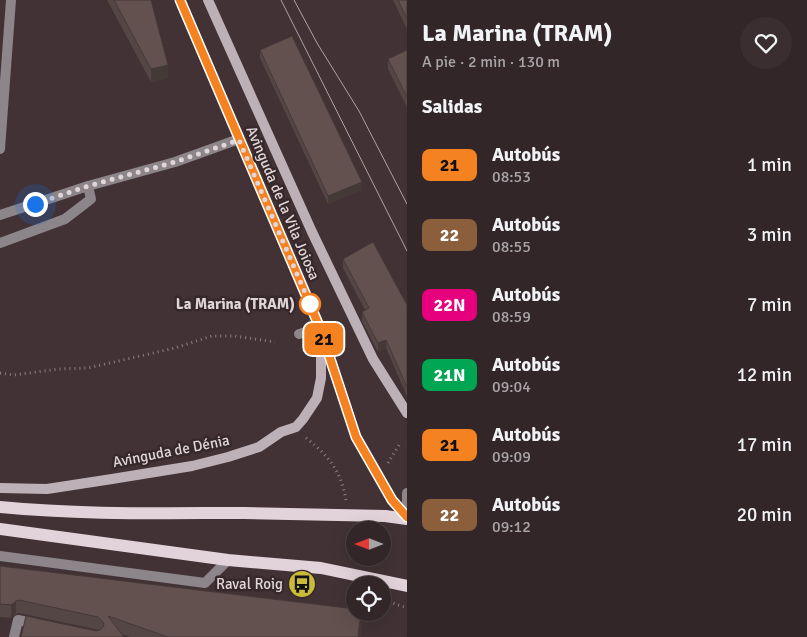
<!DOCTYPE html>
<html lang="es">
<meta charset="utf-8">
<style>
:root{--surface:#322628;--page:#3a2e30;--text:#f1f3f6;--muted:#a8a5a8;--line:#4d4345}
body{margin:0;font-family:Signika,sans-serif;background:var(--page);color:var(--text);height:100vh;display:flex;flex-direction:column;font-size:19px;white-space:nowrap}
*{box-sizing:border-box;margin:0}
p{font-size:16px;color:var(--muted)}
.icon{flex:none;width:28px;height:28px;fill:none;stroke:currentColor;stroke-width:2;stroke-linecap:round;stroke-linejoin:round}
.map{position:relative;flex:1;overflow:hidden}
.side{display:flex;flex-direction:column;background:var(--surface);width:400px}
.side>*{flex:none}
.badge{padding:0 10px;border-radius:8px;font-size:18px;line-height:32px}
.needle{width:32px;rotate:270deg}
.controls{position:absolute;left:346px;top:521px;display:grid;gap:10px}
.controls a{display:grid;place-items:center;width:45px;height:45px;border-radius:50%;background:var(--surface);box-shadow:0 5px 20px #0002,0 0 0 1px var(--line);font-size:25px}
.you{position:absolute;width:25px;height:25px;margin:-12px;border:4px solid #fff;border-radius:50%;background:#1a73e8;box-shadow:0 0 0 8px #1a73e833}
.map>.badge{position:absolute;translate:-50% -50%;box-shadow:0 0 0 2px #fff}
h2{padding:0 15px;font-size:19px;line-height:45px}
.round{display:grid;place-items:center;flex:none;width:52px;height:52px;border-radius:26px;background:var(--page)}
.head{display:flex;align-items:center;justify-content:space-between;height:85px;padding:0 15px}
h1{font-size:24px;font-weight:700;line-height:38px}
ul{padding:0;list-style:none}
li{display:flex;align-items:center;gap:15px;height:70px;padding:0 15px}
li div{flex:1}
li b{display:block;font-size:19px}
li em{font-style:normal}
li .badge{min-width:55px;font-weight:700;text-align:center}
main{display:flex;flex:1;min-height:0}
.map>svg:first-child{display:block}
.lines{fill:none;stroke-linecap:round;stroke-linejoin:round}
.path{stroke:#8c7f81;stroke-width:3;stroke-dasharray:1 4;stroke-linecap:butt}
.service{stroke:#8c8589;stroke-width:10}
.minor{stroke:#8c8589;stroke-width:10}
.secondary{stroke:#bdb1b7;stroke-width:10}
.primary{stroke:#e2d2da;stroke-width:12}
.tram{stroke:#aea2a4;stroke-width:1}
.primary-bridge{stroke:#e2d2da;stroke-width:12}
.wall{fill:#544644}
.shaded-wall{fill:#453937}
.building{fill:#62514f;stroke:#453937}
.line-casing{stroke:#fff;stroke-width:11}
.line{stroke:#f58220;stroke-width:8}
.walk{stroke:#e0d5d7;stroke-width:5;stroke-dasharray:0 9}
.stop-dot{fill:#fff;stroke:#f58220;stroke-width:2.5}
.labels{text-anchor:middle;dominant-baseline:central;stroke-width:5;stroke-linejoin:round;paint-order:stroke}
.street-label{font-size:15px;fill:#e0d5d7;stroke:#37282b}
.stop-label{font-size:15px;font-weight:bold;fill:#e0d5d7;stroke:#37282b;text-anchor:end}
.poi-label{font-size:15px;fill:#e0d5d7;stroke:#37282b;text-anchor:end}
</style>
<main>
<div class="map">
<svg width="407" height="637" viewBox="0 0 407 637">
<rect width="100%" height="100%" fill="#423235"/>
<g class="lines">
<g class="path">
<polyline points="0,373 14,375 59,369 88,368 175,348 212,336 235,336 275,342"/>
<path d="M306,438c23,18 35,33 40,62"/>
<polyline points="388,463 401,442"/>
<polyline points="384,600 407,608"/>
</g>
<polyline class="service" points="299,334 320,328"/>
<g class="minor">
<polyline points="0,149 11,0"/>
<polyline points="0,215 88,186 175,162 239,139"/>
<polyline points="0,243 65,219 91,199 88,186"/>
<polyline points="407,493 407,507"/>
<polyline points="0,556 205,583 228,560"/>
<polyline points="14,637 18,620 37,624"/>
</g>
<g class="secondary">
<polyline points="180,0 320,328 356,437 392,500 407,517"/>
<polyline points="208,0 312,232 373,359 407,413"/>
<polyline points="0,488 47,489 112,479 192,466 228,457 259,447 281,432 296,427 303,419 317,398 321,378 321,341"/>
</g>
<g class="primary">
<path d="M0,507c81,8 163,6 244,6"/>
<polyline points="385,516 407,519"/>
<polyline points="0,529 228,560 321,568 407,586"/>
</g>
<g class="tram">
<polyline points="281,0 407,251"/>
<polyline points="294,0 317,43 359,111 407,204"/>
</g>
<polyline class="primary-bridge" points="244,513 385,516"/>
</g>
<g class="wall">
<polygon points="107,0 151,0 168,78 151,82"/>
<polygon points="393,0 407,0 407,29"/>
<polygon points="260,50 362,190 328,204 260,58"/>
<polygon points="407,50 407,107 388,69 388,59"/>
<polygon points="343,259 407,305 407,396 386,348 378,352 362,321 362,312 365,310 343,268"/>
<polygon points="0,566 362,623 360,637 130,637 122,634 96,631 99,630 19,613 16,614 11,618 0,617"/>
</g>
<g class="shaded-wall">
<polygon points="168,65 168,78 151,82 151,69"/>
<polygon points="362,182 362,190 328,204 328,196"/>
<polygon points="386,340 386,348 378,352 378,343"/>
<polygon points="16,601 16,614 11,618 11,605"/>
<polygon points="362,612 362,623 360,637 358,637"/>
</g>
<g class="building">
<polygon points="114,0 151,0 168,65 151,69"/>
<polygon points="398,0 407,0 407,19"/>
<polygon points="292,36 362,182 328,196 260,50"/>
<polygon points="407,50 407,97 388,59"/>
<polygon points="373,242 407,305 407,387 386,340 378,343 371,330 362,312 369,308 343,259"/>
<polygon points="0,566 355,609 355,612 361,612 358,637 168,637 108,616 124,637 21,637 26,616 96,631 100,630 104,626 103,622 98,617 19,600 16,601 11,605 0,604"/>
</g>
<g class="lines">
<g class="line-casing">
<polyline id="line" points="180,0 320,328 356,437 392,500 407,517"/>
</g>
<use href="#line" class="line"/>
<polyline class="walk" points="35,204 88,186 175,162 239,140 313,311 310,304"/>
</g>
<defs>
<g id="bus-disc" transform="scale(1.4375)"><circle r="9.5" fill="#c9ba3a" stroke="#37282b"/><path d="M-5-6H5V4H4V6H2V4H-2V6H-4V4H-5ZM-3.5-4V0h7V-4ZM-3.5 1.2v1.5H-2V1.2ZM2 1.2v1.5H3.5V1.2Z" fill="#111"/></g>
</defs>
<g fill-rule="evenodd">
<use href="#bus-disc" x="302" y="584"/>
</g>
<circle class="stop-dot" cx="310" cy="304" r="10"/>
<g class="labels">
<g class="street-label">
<text transform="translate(283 203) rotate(67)">Avinguda de la Vila Joiosa</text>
<text transform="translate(171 451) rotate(-11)">Avinguda de Dénia</text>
</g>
<g class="stop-label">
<text x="295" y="304">La Marina (TRAM)</text>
</g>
<g class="poi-label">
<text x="283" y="584">Raval Roig</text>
</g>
</g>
</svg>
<div class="controls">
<a><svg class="needle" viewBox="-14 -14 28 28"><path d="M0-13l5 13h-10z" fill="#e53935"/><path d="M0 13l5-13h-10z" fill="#a8a5a8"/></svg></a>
<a><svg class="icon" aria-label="locate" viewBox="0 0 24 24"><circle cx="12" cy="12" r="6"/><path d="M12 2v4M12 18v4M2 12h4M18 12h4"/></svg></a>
</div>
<div class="you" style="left:35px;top:204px"></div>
<b class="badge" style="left:324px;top:339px;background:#f58220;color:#111">21</b>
</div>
<section class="side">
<div class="head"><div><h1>La Marina (TRAM)</h1><p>A pie · 2 min · 130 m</p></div><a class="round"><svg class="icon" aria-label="heart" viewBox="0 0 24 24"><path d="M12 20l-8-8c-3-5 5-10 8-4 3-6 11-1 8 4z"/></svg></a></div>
<h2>Salidas</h2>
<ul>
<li><span class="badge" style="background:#f58220;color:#111">21</span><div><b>Autobús</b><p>08:53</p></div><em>1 min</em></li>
<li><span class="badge" style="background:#8b5e3c;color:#fff">22</span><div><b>Autobús</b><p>08:55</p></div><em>3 min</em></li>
<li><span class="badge" style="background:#e6007e;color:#fff">22N</span><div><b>Autobús</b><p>08:59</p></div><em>7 min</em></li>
<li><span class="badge" style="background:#00a651;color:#fff">21N</span><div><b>Autobús</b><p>09:04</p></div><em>12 min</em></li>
<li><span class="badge" style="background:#f58220;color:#111">21</span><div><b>Autobús</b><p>09:09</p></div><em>17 min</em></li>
<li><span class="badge" style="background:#8b5e3c;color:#fff">22</span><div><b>Autobús</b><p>09:12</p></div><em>20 min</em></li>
</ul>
</section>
</main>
